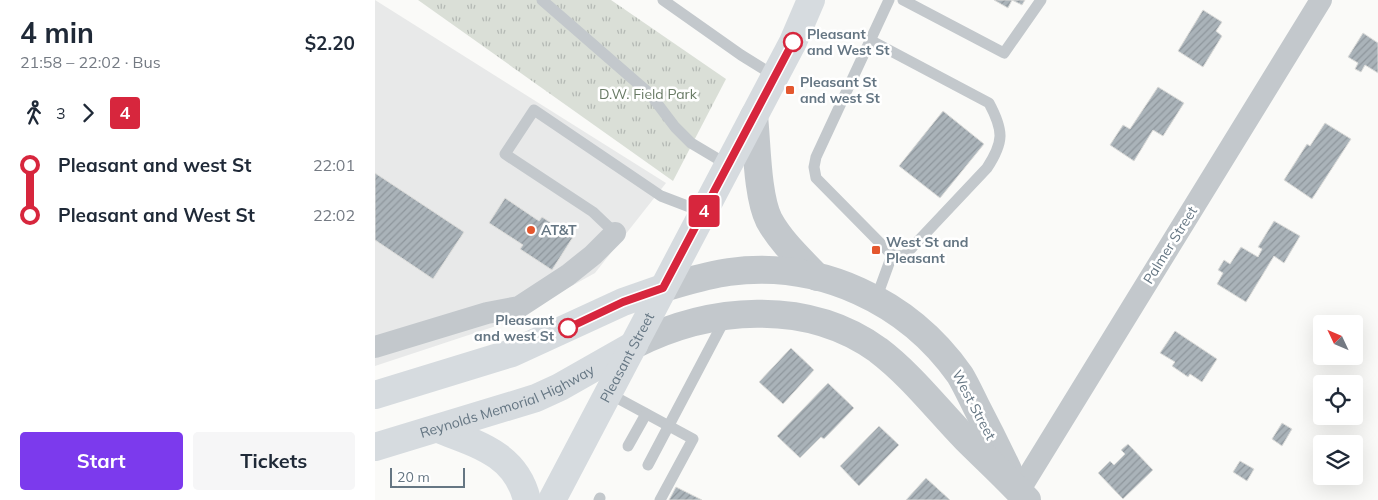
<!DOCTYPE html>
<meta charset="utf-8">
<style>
:root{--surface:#fff;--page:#f6f6f7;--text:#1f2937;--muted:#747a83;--accent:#7c3aed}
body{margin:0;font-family:Mulish,sans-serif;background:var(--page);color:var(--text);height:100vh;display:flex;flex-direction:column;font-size:19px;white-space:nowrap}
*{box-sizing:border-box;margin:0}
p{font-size:16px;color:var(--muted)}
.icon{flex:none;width:28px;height:28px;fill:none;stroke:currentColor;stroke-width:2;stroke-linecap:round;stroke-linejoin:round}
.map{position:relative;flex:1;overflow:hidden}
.side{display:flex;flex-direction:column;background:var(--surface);width:375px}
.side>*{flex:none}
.badge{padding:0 10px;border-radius:4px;font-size:18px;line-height:32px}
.needle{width:32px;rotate:314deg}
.tools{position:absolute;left:938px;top:315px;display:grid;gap:10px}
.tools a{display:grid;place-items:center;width:50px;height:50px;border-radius:5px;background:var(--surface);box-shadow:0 5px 20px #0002;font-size:25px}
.scale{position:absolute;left:15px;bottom:12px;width:75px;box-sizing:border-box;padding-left:5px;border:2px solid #657683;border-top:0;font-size:14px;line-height:18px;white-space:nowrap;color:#657683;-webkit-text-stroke:4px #fff;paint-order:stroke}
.map>.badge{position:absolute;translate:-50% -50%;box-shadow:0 0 0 2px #fff}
.legs{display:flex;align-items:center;gap:8px;height:55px;padding:0 20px;font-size:16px}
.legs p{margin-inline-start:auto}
.head{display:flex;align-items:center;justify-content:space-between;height:85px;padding:0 20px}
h1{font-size:28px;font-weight:700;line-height:38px}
.action{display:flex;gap:10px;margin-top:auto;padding:10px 20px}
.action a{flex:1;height:58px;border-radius:5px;background:var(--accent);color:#fff;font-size:20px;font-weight:700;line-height:58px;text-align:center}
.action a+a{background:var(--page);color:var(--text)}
ul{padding:0 20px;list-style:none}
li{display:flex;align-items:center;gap:18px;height:50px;font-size:19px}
li i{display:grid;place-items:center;width:8px;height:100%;margin:0 6px;background:currentColor}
li i::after{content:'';width:12px;height:12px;margin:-6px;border:4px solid;border-radius:50%;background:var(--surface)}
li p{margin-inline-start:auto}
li:first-child i{background:linear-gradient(#0000 50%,currentColor 0)}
li:last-child i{background:linear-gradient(currentColor 50%,#0000 0)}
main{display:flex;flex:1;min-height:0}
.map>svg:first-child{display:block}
.built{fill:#e8e9e9}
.grass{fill:url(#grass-tufts)}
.building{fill:url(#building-hatch);stroke:#dcdcda}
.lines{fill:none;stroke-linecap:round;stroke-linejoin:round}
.service{stroke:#c3c8cc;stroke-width:11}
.minor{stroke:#c3c8cc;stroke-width:22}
.tertiary{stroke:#c3c8cc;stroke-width:28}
.secondary{stroke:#d6dbdf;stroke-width:28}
.line-1-casing{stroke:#fff;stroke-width:11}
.line-1{stroke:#d7263d;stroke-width:8}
.stop-1-dot{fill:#fff;stroke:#d7263d;stroke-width:2.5}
.poi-dot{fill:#e4572e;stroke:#fff;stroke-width:2}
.labels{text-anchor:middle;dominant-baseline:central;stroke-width:5;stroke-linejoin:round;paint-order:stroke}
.stop-label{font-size:14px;font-weight:bold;fill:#657683;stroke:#fff;text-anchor:start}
.poi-label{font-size:14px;font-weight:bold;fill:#657683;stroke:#fff;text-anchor:start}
.park-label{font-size:14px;fill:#687a64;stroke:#fff}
.street-label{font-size:14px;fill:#657683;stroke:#fff}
</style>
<main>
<section class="side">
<div class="head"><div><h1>4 min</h1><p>21:58 – 22:02 · Bus</p></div><b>$2.20</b></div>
<div class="legs"><svg class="icon" aria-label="walk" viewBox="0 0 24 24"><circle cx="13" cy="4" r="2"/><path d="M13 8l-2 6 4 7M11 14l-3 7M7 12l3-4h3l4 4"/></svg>3<svg class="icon" aria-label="forward" viewBox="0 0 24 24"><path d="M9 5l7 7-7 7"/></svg><b class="badge" style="background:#d7263d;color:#fff">4</b></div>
<ul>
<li><i style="color:#d7263d"></i><b>Pleasant and west St</b><p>22:01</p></li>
<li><i style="color:#d7263d"></i><b>Pleasant and West St</b><p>22:02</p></li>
</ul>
<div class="action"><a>Start</a><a>Tickets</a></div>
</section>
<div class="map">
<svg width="1003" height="500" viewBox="0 0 1003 500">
<defs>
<pattern id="grass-tufts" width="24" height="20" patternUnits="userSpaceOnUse" patternTransform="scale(1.25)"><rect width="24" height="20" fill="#dadfd7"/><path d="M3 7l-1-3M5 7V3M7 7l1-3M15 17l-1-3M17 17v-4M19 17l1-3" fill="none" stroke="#b4b9b4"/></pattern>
<pattern id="building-hatch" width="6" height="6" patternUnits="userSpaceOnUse" patternTransform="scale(1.25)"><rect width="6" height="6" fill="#aab3b9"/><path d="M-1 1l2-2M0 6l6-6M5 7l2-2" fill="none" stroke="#8e969c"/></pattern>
</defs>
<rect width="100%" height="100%" fill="#fafaf8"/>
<polygon class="built" points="0,0 291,183 220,273 130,323 0,366"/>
<polygon class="grass" points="43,0 236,0 351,79 298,181"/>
<g class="building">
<polygon points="619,0 650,0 647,5 637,0 633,8"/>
<polygon points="828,10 847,22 841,31 847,36 828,67 803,51"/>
<polygon points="988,33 1003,43 1003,73 990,65 986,72 980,69 983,63 973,57"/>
<polygon points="783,87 809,103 788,136 778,130 759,161 735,145 748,125 755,129"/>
<polygon points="568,111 609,144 565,198 524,166"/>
<polygon points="950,123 976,139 937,199 909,180 932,144 935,146"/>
<polygon points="0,173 89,232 58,279 0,240"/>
<polygon points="130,198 164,221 167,217 198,237 177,270 145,249 148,245 114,223"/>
<polygon points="899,221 925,236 909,263 899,256 871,302 842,284 848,273 843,270 849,260 855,264 866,247 883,257 887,249 883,247"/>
<polygon points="800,331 842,359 827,382 815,374 813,377 797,366 800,362 785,353"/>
<polygon points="416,348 439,370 408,404 384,382"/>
<polygon points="453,383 479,408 449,439 446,437 425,458 402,436"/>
<polygon points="907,423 917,429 907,446 897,439"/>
<polygon points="504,426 524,445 484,486 465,466"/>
<polygon points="753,444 778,470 748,499 723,473 735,461 739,465 750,454 746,450"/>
<polygon points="865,461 879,469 872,481 858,472"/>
<polygon points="551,478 575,500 531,500"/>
<polygon points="301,487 327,500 294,500"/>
</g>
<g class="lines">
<g class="service">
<polyline points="167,0 275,94 300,127 316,143 353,165"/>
<polyline points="288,0 366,55 400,76"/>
<polyline points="528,0 629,53 666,0"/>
<path d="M495,40l119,63c15,28 15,39 -2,65l-83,88 -12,-1"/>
<polyline points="240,233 218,212 130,154 159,110 286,196 328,212"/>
<polyline points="501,299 517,255 441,178 439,167 441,157 514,0"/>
<polyline points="233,393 318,439 285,500"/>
<polyline points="253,446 271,414"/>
<polyline points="273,465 350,319"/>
<polyline points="224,500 225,498"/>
</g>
<g class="minor">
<polyline points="0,347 112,313 144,307 193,275 218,255 240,233"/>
<polyline points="644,491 946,0"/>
</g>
<g class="tertiary">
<path d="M379,116c3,28 3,80 15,104 12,22 31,39 48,57"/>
<path d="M288,288c22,-6 44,-13 66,-16 91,-12 179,29 231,103 6,10 11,21 16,31 11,21 22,43 32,64"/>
<path d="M259,345c75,-38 172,-47 244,5 33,25 59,59 88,89 20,20 42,40 61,61"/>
</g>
<g class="secondary">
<polyline points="0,395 137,353 248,302 288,288"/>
<path d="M63,429c39,15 78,25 89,71"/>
<path id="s1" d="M0,447l161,-49 24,-11 74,-42"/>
<path id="s2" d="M177,500l241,-458 18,-42"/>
</g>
</g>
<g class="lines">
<g class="line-1-casing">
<polyline id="line-1" points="193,328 248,302 288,288 418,42"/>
</g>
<use href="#line-1" class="line-1"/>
</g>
<g class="stop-1-dot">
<circle cx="418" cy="42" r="9"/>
<circle cx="193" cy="328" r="9"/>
</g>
<g class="poi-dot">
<rect x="410" y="85" width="10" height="10" rx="2.5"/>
<circle cx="156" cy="230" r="5"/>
<rect x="496" y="245" width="10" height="10" rx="2.5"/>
</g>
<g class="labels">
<g class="stop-label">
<text x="432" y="34">Pleasant<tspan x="432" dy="16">and West St</tspan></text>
<text x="179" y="320" text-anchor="end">Pleasant<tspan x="179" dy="16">and west St</tspan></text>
</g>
<g class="poi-label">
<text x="425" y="82">Pleasant St<tspan x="425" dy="16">and west St</tspan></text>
<text x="166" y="230">AT&amp;T</text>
<text x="511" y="242">West St and<tspan x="511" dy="16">Pleasant</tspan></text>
</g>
<g class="park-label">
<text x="273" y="94">D.W. Field Park</text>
</g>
<g class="street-label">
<text transform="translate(795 245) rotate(-58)">Palmer Street</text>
<text stroke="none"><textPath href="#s2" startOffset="161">Pleasant Street</textPath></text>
<text stroke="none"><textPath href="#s1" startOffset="140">Reynolds Memorial Highway</textPath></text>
<text transform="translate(599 405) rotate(62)">West Street</text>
</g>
</g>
</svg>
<div class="tools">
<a><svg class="needle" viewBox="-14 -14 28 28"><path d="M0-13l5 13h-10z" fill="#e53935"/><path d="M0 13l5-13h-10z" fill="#747a83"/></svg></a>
<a><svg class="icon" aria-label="locate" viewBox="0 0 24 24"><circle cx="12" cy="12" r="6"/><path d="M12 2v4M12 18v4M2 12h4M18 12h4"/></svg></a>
<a><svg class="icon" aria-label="layers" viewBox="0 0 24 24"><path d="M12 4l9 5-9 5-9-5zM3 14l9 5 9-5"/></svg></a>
</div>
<div class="scale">20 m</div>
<b class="badge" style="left:329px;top:211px;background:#d7263d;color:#fff">4</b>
</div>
</main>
